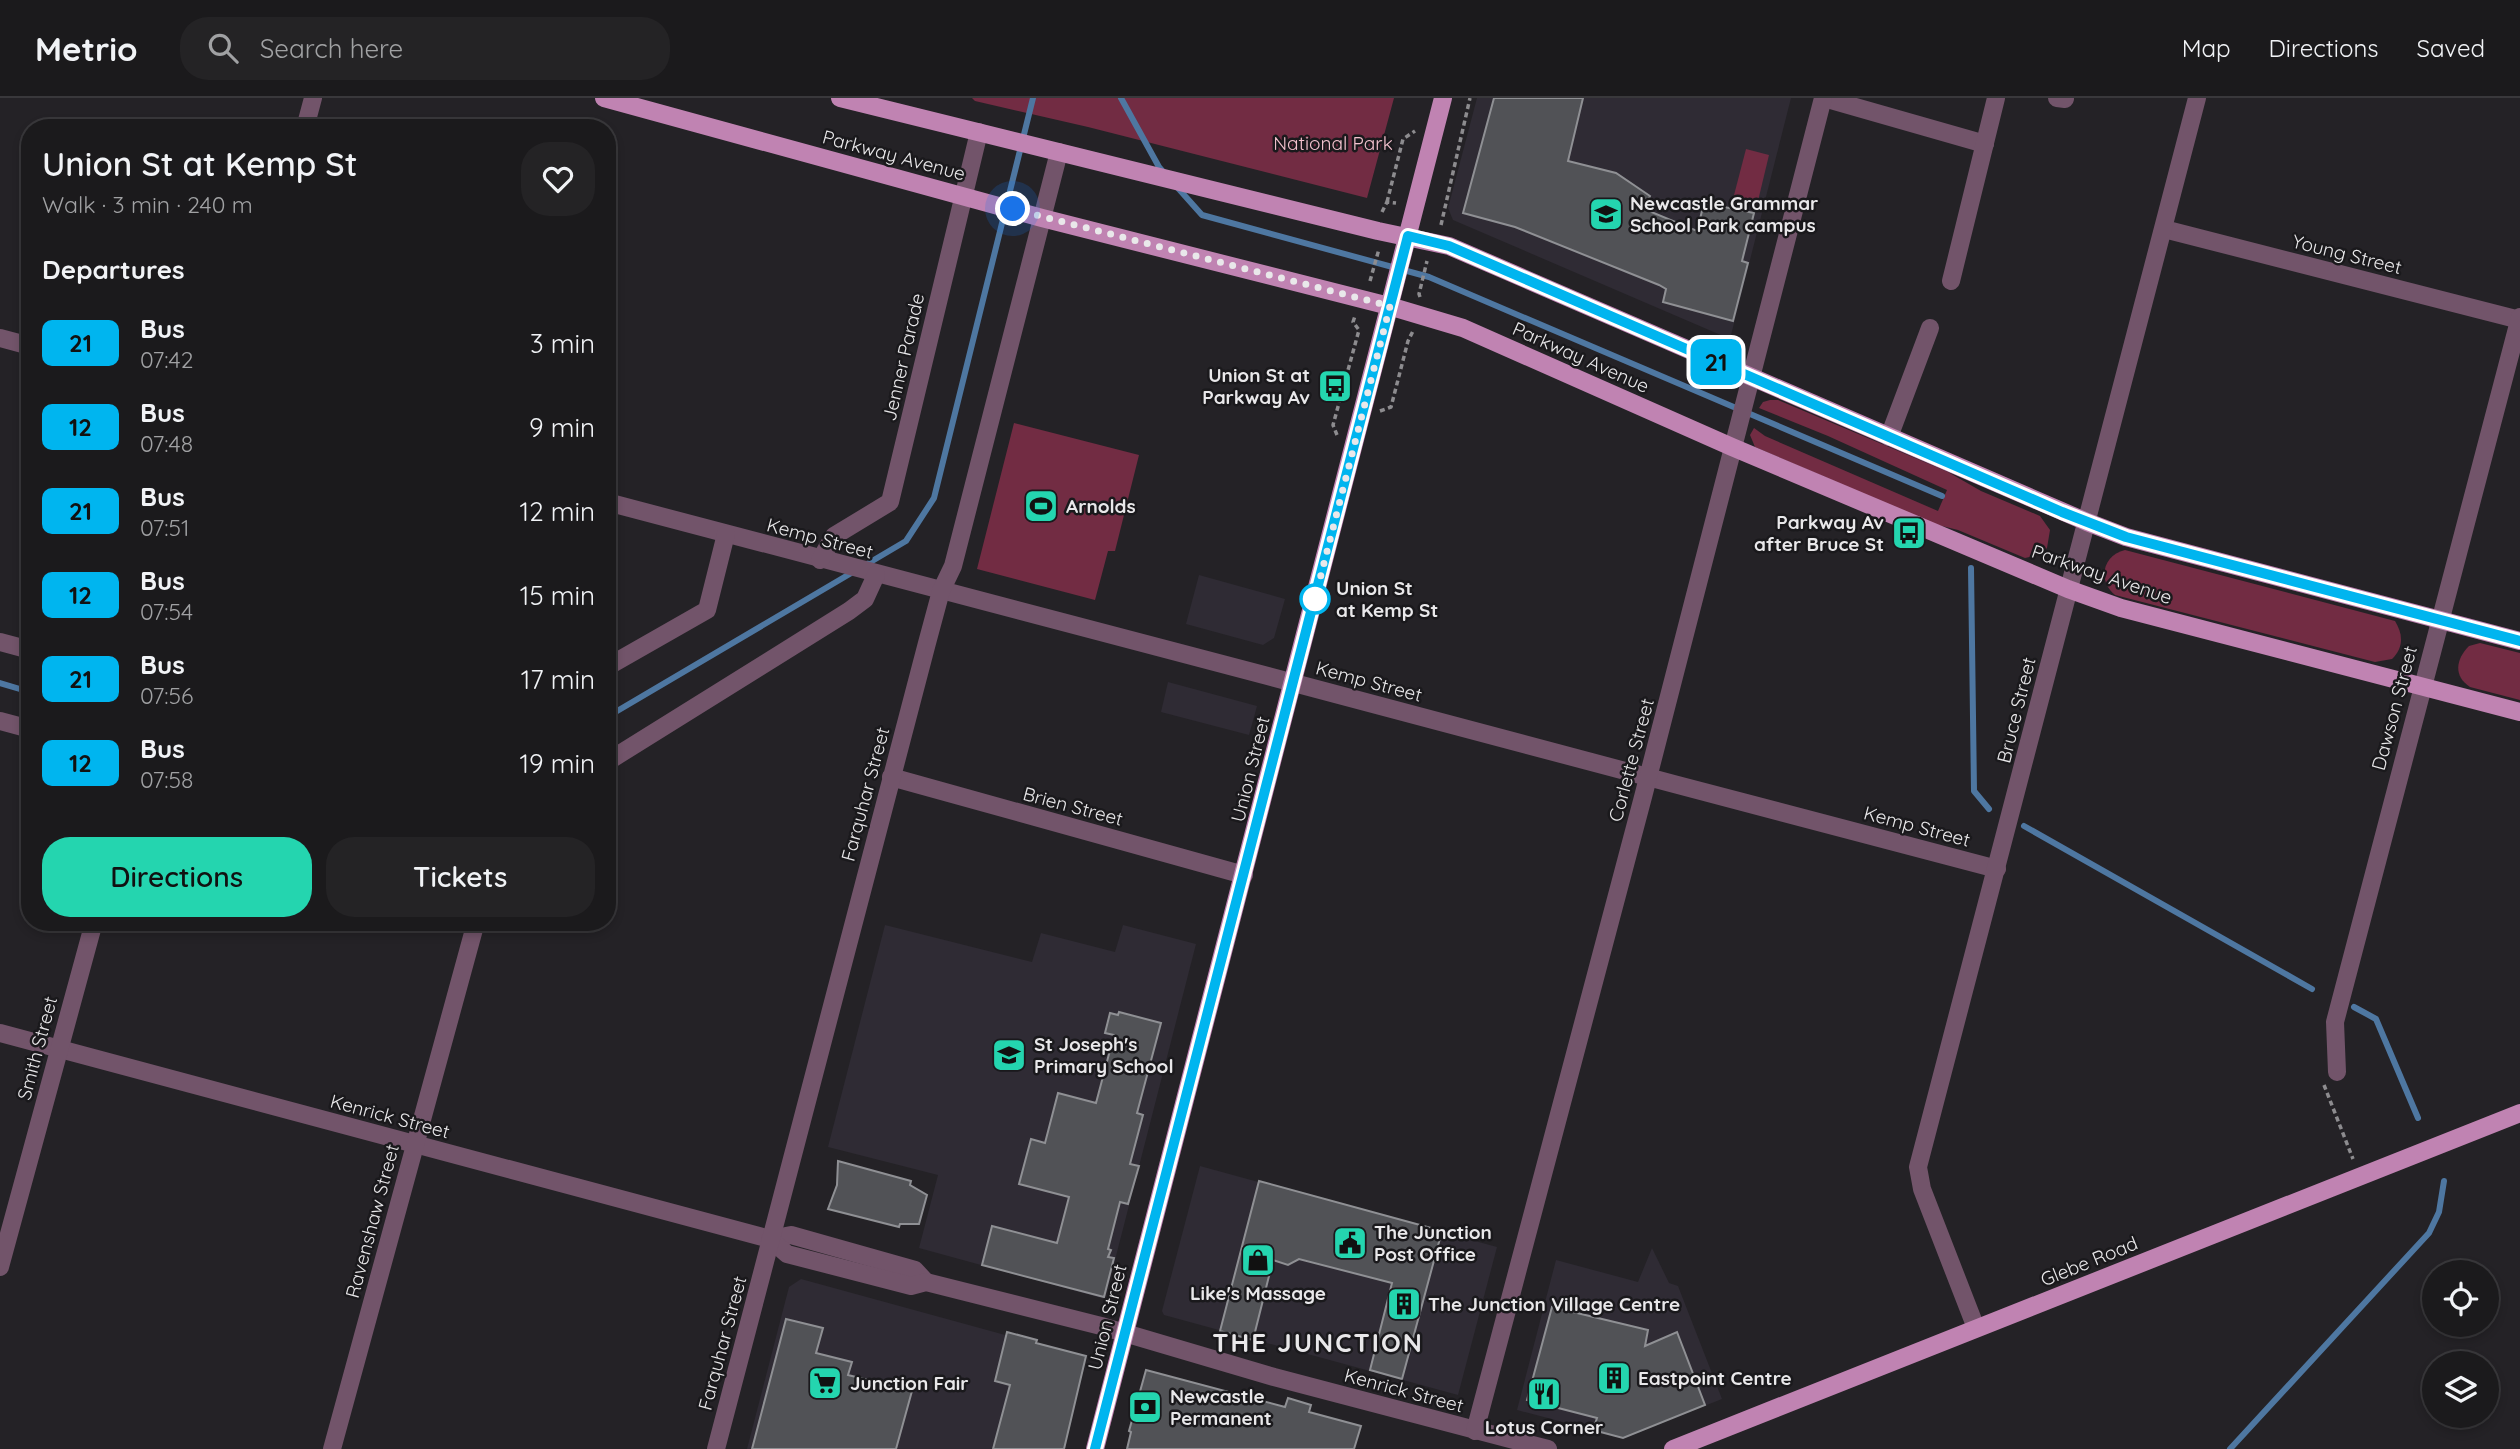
<!DOCTYPE html>
<meta charset="utf-8">
<style>
:root{--surface:#1b1a1c;--page:#242325;--text:#f1f3f6;--muted:#a0a1a3;--line:#39383b;--accent:#24d5af}
body{margin:0;font-family:Quicksand,sans-serif;background:var(--page);color:var(--text);height:100vh;display:flex;flex-direction:column;font-size:26px;white-space:nowrap}
*{box-sizing:border-box;margin:0}
p{font-size:23px;color:var(--muted)}
.icon{flex:none;width:38px;height:38px;fill:none;stroke:currentColor;stroke-width:2;stroke-linecap:round;stroke-linejoin:round}
.map{position:relative;flex:1;overflow:hidden}
.panel{position:absolute;left:21px;top:21px;width:595px;height:812px;display:flex;flex-direction:column;background:var(--surface);border-radius:28px;box-shadow:0 4px 10px #0003,0 0 0 2px var(--line)}
.panel>*{flex:none}
.badge{padding:0 14px;border-radius:10px;font-size:24px;line-height:46px}
.tools{position:absolute;left:2422px;top:1162px;display:grid;gap:14px}
.tools a{display:grid;place-items:center;width:77px;height:77px;border-radius:50%;background:var(--surface);box-shadow:0 4px 10px #0003,0 0 0 2px var(--line);font-size:35px}
.you{position:absolute;width:35px;height:35px;margin:-18px;border:5px solid #fff;border-radius:50%;background:#1a73e8;box-shadow:0 0 0 10px #1a73e833}
.map>.badge{position:absolute;translate:-50% -50%;box-shadow:0 0 0 4px #fff}
h2{padding:0 21px;font-size:26px;line-height:63px}
.round{display:grid;place-items:center;flex:none;width:74px;height:74px;border-radius:28px;background:var(--page)}
.headline{display:flex;align-items:center;justify-content:space-between;height:119px;padding:0 21px}
h1{font-size:33px;font-weight:600;line-height:52px}
.action{display:flex;gap:14px;margin-top:auto;padding:14px 21px}
.action a{flex:1;height:80px;border-radius:28px;background:var(--accent);color:#111;font-size:28px;font-weight:600;line-height:80px;text-align:center}
.action a+a{background:var(--page);color:var(--text)}
ul{padding:0;list-style:none}
li{display:flex;align-items:center;gap:21px;height:84px;padding:0 21px}
li div{flex:1}
li b{display:block;font-size:26px}
li em{font-style:normal}
li .badge{min-width:77px;font-weight:700;text-align:center}
header{display:flex;align-items:center;gap:42px;box-sizing:border-box;height:98px;padding:0 35px;background:var(--surface);border-bottom:2px solid var(--line)}
header strong{font-size:33px}
nav{display:flex;gap:38px;margin-inline-start:auto;font-size:24px}
.search{width:490px;height:63px;background:var(--page);display:flex;align-items:center;gap:18px;box-sizing:border-box;padding:0 24px;border-radius:28px;color:var(--muted);font-size:26px}
.map>svg:first-child{display:block}
.built{fill:#2f2b34}
.green{fill:#722c43}
.lines{fill:none;stroke-linecap:round;stroke-linejoin:round}
.stream{stroke:#4e77a1;stroke-width:6}
.building{fill:#515256;stroke:#8f9094;stroke-width:2}
.path{stroke:#8d8c8f;stroke-width:3.5;stroke-dasharray:5 3.5;stroke-linecap:butt}
.minor{stroke:#72546a;stroke-width:18}
.major{stroke:#c083b2;stroke-width:18}
.line-casing{stroke:#fff;stroke-width:16}
.line{stroke:#00b5ef;stroke-width:10}
.walk{stroke:#e9e8ea;stroke-width:7;stroke-dasharray:0 12.6}
.stop-dot{fill:#fff;stroke:#00b5ef;stroke-width:3.5}
.labels{text-anchor:middle;dominant-baseline:central;stroke-width:5;stroke-linejoin:round;paint-order:stroke}
.park-label{font-size:19px;fill:#f4c3cf;stroke:#1a191c}
.street-label{font-size:19px;fill:#e9e8ea;stroke:#1a191c}
.poi-label{font-size:19px;font-weight:bold;fill:#e9e8ea;stroke:#1a191c;text-anchor:start}
.stop-label{font-size:19px;font-weight:bold;fill:#e9e8ea;stroke:#1a191c;text-anchor:start}
.district-label{font-size:26px;font-weight:bold;letter-spacing:2px;fill:#e9e8ea;stroke:#1a191c}
</style>
<header>
<strong>Metrio</strong>
<div class="search"><svg class="icon" aria-label="search" viewBox="0 0 24 24"><circle cx="10" cy="10" r="6"/><path d="M15 15l6 6"/></svg>Search here</div>
<nav><a>Map</a><a>Directions</a><a>Saved</a></nav>
</header>
<div class="map">
<svg width="2520" height="1351" viewBox="0 0 2520 1351">
<rect width="100%" height="100%" fill="#242226"/>
<g class="built">
<polygon points="1477,0 1791,0 1730,241 1453,122 1448,110"/>
<polygon points="1199,477 1285,501 1274,540 1263,547 1186,526"/>
<polygon points="1168,584 1257,608 1249,637 1161,614"/>
<polygon points="885,827 1032,864 1041,835 1115,854 1123,827 1196,846 1105,1201 919,1150 938,1077 828,1049"/>
<polygon points="1200,1068 1497,1149 1458,1297 1164,1217 1162,1213"/>
<polygon points="1652,1150 1669,1185 1678,1188 1722,1301 1623,1340 1517,1312 1556,1162 1638,1184"/>
<polygon points="801,1181 1085,1259 1063,1351 747,1351 789,1189"/>
</g>
<g class="green">
<polygon points="972,0 1394,0 1367,100 1088,29 975,3"/>
<polygon points="1746,51 1769,57 1757,107 1733,101"/>
<polygon points="1770,302 1778,302 1948,374 1981,393 2040,418 2050,432 2047,450 2039,457 2025,460 1958,432 1934,426 1755,349 1750,337 1754,330 1765,338 1938,413 1947,392 1828,338 1759,310 1763,304"/>
<polygon points="1014,325 1139,357 1115,453 1108,453 1095,502 977,471"/>
<path d="M2125,452l270,71c8,13 9,26 -3,38l-17,3 -260,-67c-18,-15 -12,-40 10,-45z"/>
<path d="M2480,545l40,10v47l-50,-13c-17,-11 -14,-28 -1,-41z"/>
</g>
<g class="lines">
<g class="stream">
<polyline points="1121,0 1159,69 1165,76"/>
<polyline points="1177,89 1202,117 1429,179 1942,398"/>
<polyline points="862,469 906,443 934,400 1033,0"/>
<polyline points="1971,470 1974,693 1989,711"/>
<polyline points="0,585 30,594"/>
<polyline points="607,619 853,474"/>
<polyline points="2024,728 2312,891"/>
<polyline points="2354,909 2376,921 2418,1020"/>
<polyline points="2230,1351 2429,1135 2439,1114 2444,1083"/>
</g>
</g>
<g class="building">
<polygon points="1494,0 1583,0 1568,63 1616,75 1650,98 1644,111 1697,133 1704,105 1754,115 1742,163 1748,165 1733,223 1663,204 1666,191 1659,187 1515,129 1463,115"/>
<polygon points="1119,914 1161,925 1137,1015 1143,1017 1130,1066 1139,1068 1128,1106 1120,1104 1108,1151 1111,1152 1108,1159 1114,1160 1104,1199 982,1167 992,1128 1057,1145 1069,1099 1019,1086 1031,1041 1045,1045 1058,995 1096,1005 1114,937 1105,935 1110,915 1118,917"/>
<polygon points="838,1063 911,1083 910,1087 927,1097 919,1126 900,1126 899,1129 828,1111 837,1087"/>
<polygon points="1259,1083 1442,1133 1402,1281 1370,1272 1392,1185 1299,1161 1288,1167 1273,1162 1253,1242 1220,1233"/>
<polygon points="1552,1209 1648,1232 1645,1248 1677,1234 1705,1307 1623,1340 1593,1332 1597,1320 1527,1302"/>
<polygon points="786,1221 823,1230 816,1255 852,1264 848,1277 912,1293 896,1351 752,1351"/>
<polygon points="1007,1234 1037,1242 1036,1245 1086,1258 1064,1351 993,1351 1010,1287 995,1283"/>
<polygon points="1146,1272 1285,1309 1288,1300 1311,1307 1309,1314 1361,1328 1354,1351 1127,1351 1131,1334 1129,1333"/>
</g>
<g class="lines">
<g class="path">
<polyline points="1387,104 1403,41 1415,33"/>
<polyline points="1382,114 1387,104 1396,105"/>
<polyline points="1441,127 1470,0"/>
<polyline points="1370,183 1379,151"/>
<polyline points="1420,199 1419,196 1427,163"/>
<polyline points="1380,313 1391,309 1408,243 1413,233"/>
<polyline points="1337,337 1333,327 1359,232 1353,224 1355,218"/>
<polyline points="2324,987 2353,1061"/>
</g>
<g class="minor">
<polyline points="1824,0 1985,46"/>
<polyline points="2057,0 2065,1"/>
<polyline points="305,30 313,0"/>
<polyline points="2164,131 2520,222"/>
<polyline points="1951,183 1996,0"/>
<polyline points="0,240 30,248"/>
<polyline points="1889,339 1930,230"/>
<path d="M607,404c219,59 438,116 657,173 245,64 488,131 733,194"/>
<polyline points="820,462 834,438 890,404 979,34"/>
<polyline points="0,544 30,552"/>
<polyline points="607,569 707,512 726,436"/>
<polyline points="0,623 30,631"/>
<polyline points="607,664 849,513 865,501 876,477"/>
<polyline points="891,679 1244,777"/>
<polyline points="0,935 770,1141 791,1137 915,1172 926,1184"/>
<polyline points="2337,974 2335,924 2520,219"/>
<polyline points="770,1141 787,1156 911,1188 926,1184 1101,1228 1274,1279 1548,1351"/>
<polyline points="0,1169 94,824"/>
<polyline points="1976,1230 1922,1091 1918,1069 2197,0"/>
<polyline points="1475,1333 1643,699 1823,0"/>
<polyline points="332,1351 476,824"/>
<polyline points="716,1351 927,545 941,493 953,468 1059,54"/>
</g>
<g class="major">
<polyline points="604,0 1042,120 1389,208 1463,230 1732,349 2068,491 2121,510 2520,614"/>
<polyline points="840,0 1378,133 1449,148 2087,424 2126,439 2520,543"/>
<polyline points="1095,1351 1443,0"/>
<polyline points="1673,1351 2520,1015"/>
</g>
</g>
<g class="lines">
<g class="line-casing">
<polyline id="line" points="1095,1351 1408,138 1449,148 2062,414 2126,439 2520,543"/>
</g>
<use href="#line" class="line"/>
<polyline class="walk" points="1013,111 1390,208 1312,512 1315,501"/>
</g>
<defs>
<g id="school-square" transform="scale(1.75)"><rect x="-9" y="-9" width="18" height="18" rx="4" fill="#24d5af" stroke="#1a191c"/><path d="M0-5L7-2L0 1L-7-2ZM-4 1L0 2.5L4 1V4Q0 6-4 4Z" fill="#111"/></g>
<g id="bus-square" transform="scale(1.75)"><rect x="-9" y="-9" width="18" height="18" rx="4" fill="#24d5af" stroke="#1a191c"/><path d="M-5-6H5V4H4V6H2V4H-2V6H-4V4H-5ZM-3.5-4V0h7V-4ZM-3.5 1.2v1.5H-2V1.2ZM2 1.2v1.5H3.5V1.2Z" fill="#111"/></g>
<g id="stadium-square" transform="scale(1.75)"><rect x="-9" y="-9" width="18" height="18" rx="4" fill="#24d5af" stroke="#1a191c"/><path d="M0-5a6.5 5 0 1 0 0 10a6.5 5 0 1 0 0-10ZM-3.5-1.8h7v3.6h-7Z" fill="#111"/></g>
<g id="civic-square" transform="scale(1.75)"><rect x="-9" y="-9" width="18" height="18" rx="4" fill="#24d5af" stroke="#1a191c"/><path d="M-.6-6.5H3V-4.5H.6V-3L4-1V1h2V6H-6V1h2V-1L-.6-3ZM-1.2 2.5V6h2.4V2.5Z" fill="#111"/></g>
<g id="shop-square" transform="scale(1.75)"><rect x="-9" y="-9" width="18" height="18" rx="4" fill="#24d5af" stroke="#1a191c"/><path d="M-5-2.5h2.3a2.7 3.5 0 0 1 5.4 0H5L5.5 6h-11ZM-1.5-2.5h3a1.5 2.3 0 0 0-3 0Z" fill="#111"/></g>
<g id="building-square" transform="scale(1.75)"><rect x="-9" y="-9" width="18" height="18" rx="4" fill="#24d5af" stroke="#1a191c"/><path d="M-4-6H4V6H1V3H-1V6H-4ZM-2.5-4.3h1.7v1.8h-1.7ZM.8-4.3h1.7v1.8H.8ZM-2.5-1h1.7V.8h-1.7ZM.8-1h1.7V.8H.8Z" fill="#111"/></g>
<g id="supermarket-square" transform="scale(1.75)"><rect x="-9" y="-9" width="18" height="18" rx="4" fill="#24d5af" stroke="#1a191c"/><path d="M-6-5.5h2.5l.6 2H6L4.5 2H-2.5L-4.4-4H-6ZM-1.5 3.2a1.3 1.3 0 1 0 .1 0ZM3 3.2a1.3 1.3 0 1 0 .1 0Z" fill="#111"/></g>
<g id="restaurant-square" transform="scale(1.75)"><rect x="-9" y="-9" width="18" height="18" rx="4" fill="#24d5af" stroke="#1a191c"/><path d="M-5-6h1v4h1v-4h1v4h1v-4h1v5L-1.5 .5V6h-2V.5L-5-1ZM5-6V6H3V1.5H1.5Q1.5-4 5-6Z" fill="#111"/></g>
<g id="bank-square" transform="scale(1.75)"><rect x="-9" y="-9" width="18" height="18" rx="4" fill="#24d5af" stroke="#1a191c"/><path d="M-6-4H6V4H-6ZM0-2.3a2.3 2.3 0 1 0 0 4.6a2.3 2.3 0 1 0 0-4.6Z" fill="#111"/></g>
</defs>
<g fill-rule="evenodd">
<use href="#school-square" x="1606" y="116"/>
<use href="#bus-square" x="1335" y="288"/>
<use href="#stadium-square" x="1041" y="408"/>
<use href="#bus-square" x="1909" y="435"/>
<use href="#school-square" x="1009" y="957"/>
<use href="#civic-square" x="1350" y="1145"/>
<use href="#shop-square" x="1258" y="1162"/>
<use href="#building-square" x="1404" y="1206"/>
<use href="#building-square" x="1614" y="1280"/>
<use href="#supermarket-square" x="825" y="1285"/>
<use href="#restaurant-square" x="1544" y="1296"/>
<use href="#bank-square" x="1145" y="1309"/>
</g>
<circle class="stop-dot" cx="1315" cy="501" r="14"/>
<g class="labels">
<g class="park-label">
<text x="1333" y="45">National Park</text>
</g>
<g class="street-label">
<text transform="translate(894 57) rotate(15)">Parkway Avenue</text>
<text transform="translate(2347 156) rotate(14)">Young Street</text>
<text transform="translate(903 259) rotate(-77)">Jenner Parade</text>
<text transform="translate(1581 259) rotate(24)">Parkway Avenue</text>
<text transform="translate(820 440) rotate(15)">Kemp Street</text>
<text transform="translate(2102 476) rotate(19)">Parkway Avenue</text>
<text transform="translate(1369 583) rotate(15)">Kemp Street</text>
<text transform="translate(2394 610) rotate(-75)">Dawson Street</text>
<text transform="translate(2016 612) rotate(-76)">Bruce Street</text>
<text transform="translate(1631 662) rotate(-75)">Corlette Street</text>
<text transform="translate(1250 671) rotate(-76)">Union Street</text>
<text transform="translate(865 696) rotate(-75)">Farquhar Street</text>
<text transform="translate(1073 708) rotate(15)">Brien Street</text>
<text transform="translate(1917 728) rotate(15)">Kemp Street</text>
<text transform="translate(37 950) rotate(-75)">Smith Street</text>
<text transform="translate(390 1018) rotate(15)">Kenrick Street</text>
<text transform="translate(372 1123) rotate(-75)">Ravenshaw Street</text>
<text transform="translate(2089 1163) rotate(-22)">Glebe Road</text>
<text transform="translate(1107 1219) rotate(-76)">Union Street</text>
<text transform="translate(722 1245) rotate(-75)">Farquhar Street</text>
<text transform="translate(1404 1292) rotate(15)">Kenrick Street</text>
</g>
<g class="poi-label">
<text x="1630" y="105">Newcastle Grammar<tspan x="1630" dy="22">School Park campus</tspan></text>
<text x="1310" y="277" text-anchor="end">Union St at<tspan x="1310" dy="22">Parkway Av</tspan></text>
<text x="1066" y="408">Arnolds</text>
<text x="1884" y="424" text-anchor="end">Parkway Av<tspan x="1884" dy="22">after Bruce St</tspan></text>
<text x="1034" y="946">St Joseph's<tspan x="1034" dy="22">Primary School</tspan></text>
<text x="1374" y="1134">The Junction<tspan x="1374" dy="22">Post Office</tspan></text>
<text x="1258" y="1195" text-anchor="middle">Like's Massage</text>
<text x="1428" y="1206">The Junction Village Centre</text>
<text x="1638" y="1280">Eastpoint Centre</text>
<text x="850" y="1285">Junction Fair</text>
<text x="1170" y="1298">Newcastle<tspan x="1170" dy="22">Permanent</tspan></text>
<text x="1544" y="1329" text-anchor="middle">Lotus Corner</text>
</g>
<g class="stop-label">
<text x="1336" y="490">Union St<tspan x="1336" dy="22">at Kemp St</tspan></text>
</g>
<g class="district-label">
<text x="1318" y="1244">THE JUNCTION</text>
</g>
</g>
</svg>
<div class="tools">
<a><svg class="icon" aria-label="locate" viewBox="0 0 24 24"><circle cx="12" cy="12" r="6"/><path d="M12 2v4M12 18v4M2 12h4M18 12h4"/></svg></a>
<a><svg class="icon" aria-label="layers" viewBox="0 0 24 24"><path d="M12 4l9 5-9 5-9-5zM3 14l9 5 9-5"/></svg></a>
</div>
<div class="you" style="left:1013px;top:111px"></div>
<b class="badge" style="left:1716px;top:264px;background:#00b5ef;color:#111">21</b>
<section class="panel">
<div class="headline"><div><h1>Union St at Kemp St</h1><p>Walk · 3 min · 240 m</p></div><a class="round"><svg class="icon" aria-label="heart" viewBox="0 0 24 24"><path d="M12 20l-8-8c-3-5 5-10 8-4 3-6 11-1 8 4z"/></svg></a></div>
<h2>Departures</h2>
<ul>
<li><span class="badge" style="background:#00b5ef;color:#111">21</span><div><b>Bus</b><p>07:42</p></div><em>3 min</em></li>
<li><span class="badge" style="background:#00b5ef;color:#111">12</span><div><b>Bus</b><p>07:48</p></div><em>9 min</em></li>
<li><span class="badge" style="background:#00b5ef;color:#111">21</span><div><b>Bus</b><p>07:51</p></div><em>12 min</em></li>
<li><span class="badge" style="background:#00b5ef;color:#111">12</span><div><b>Bus</b><p>07:54</p></div><em>15 min</em></li>
<li><span class="badge" style="background:#00b5ef;color:#111">21</span><div><b>Bus</b><p>07:56</p></div><em>17 min</em></li>
<li><span class="badge" style="background:#00b5ef;color:#111">12</span><div><b>Bus</b><p>07:58</p></div><em>19 min</em></li>
</ul>
<div class="action"><a>Directions</a><a>Tickets</a></div>
</section>
</div>
